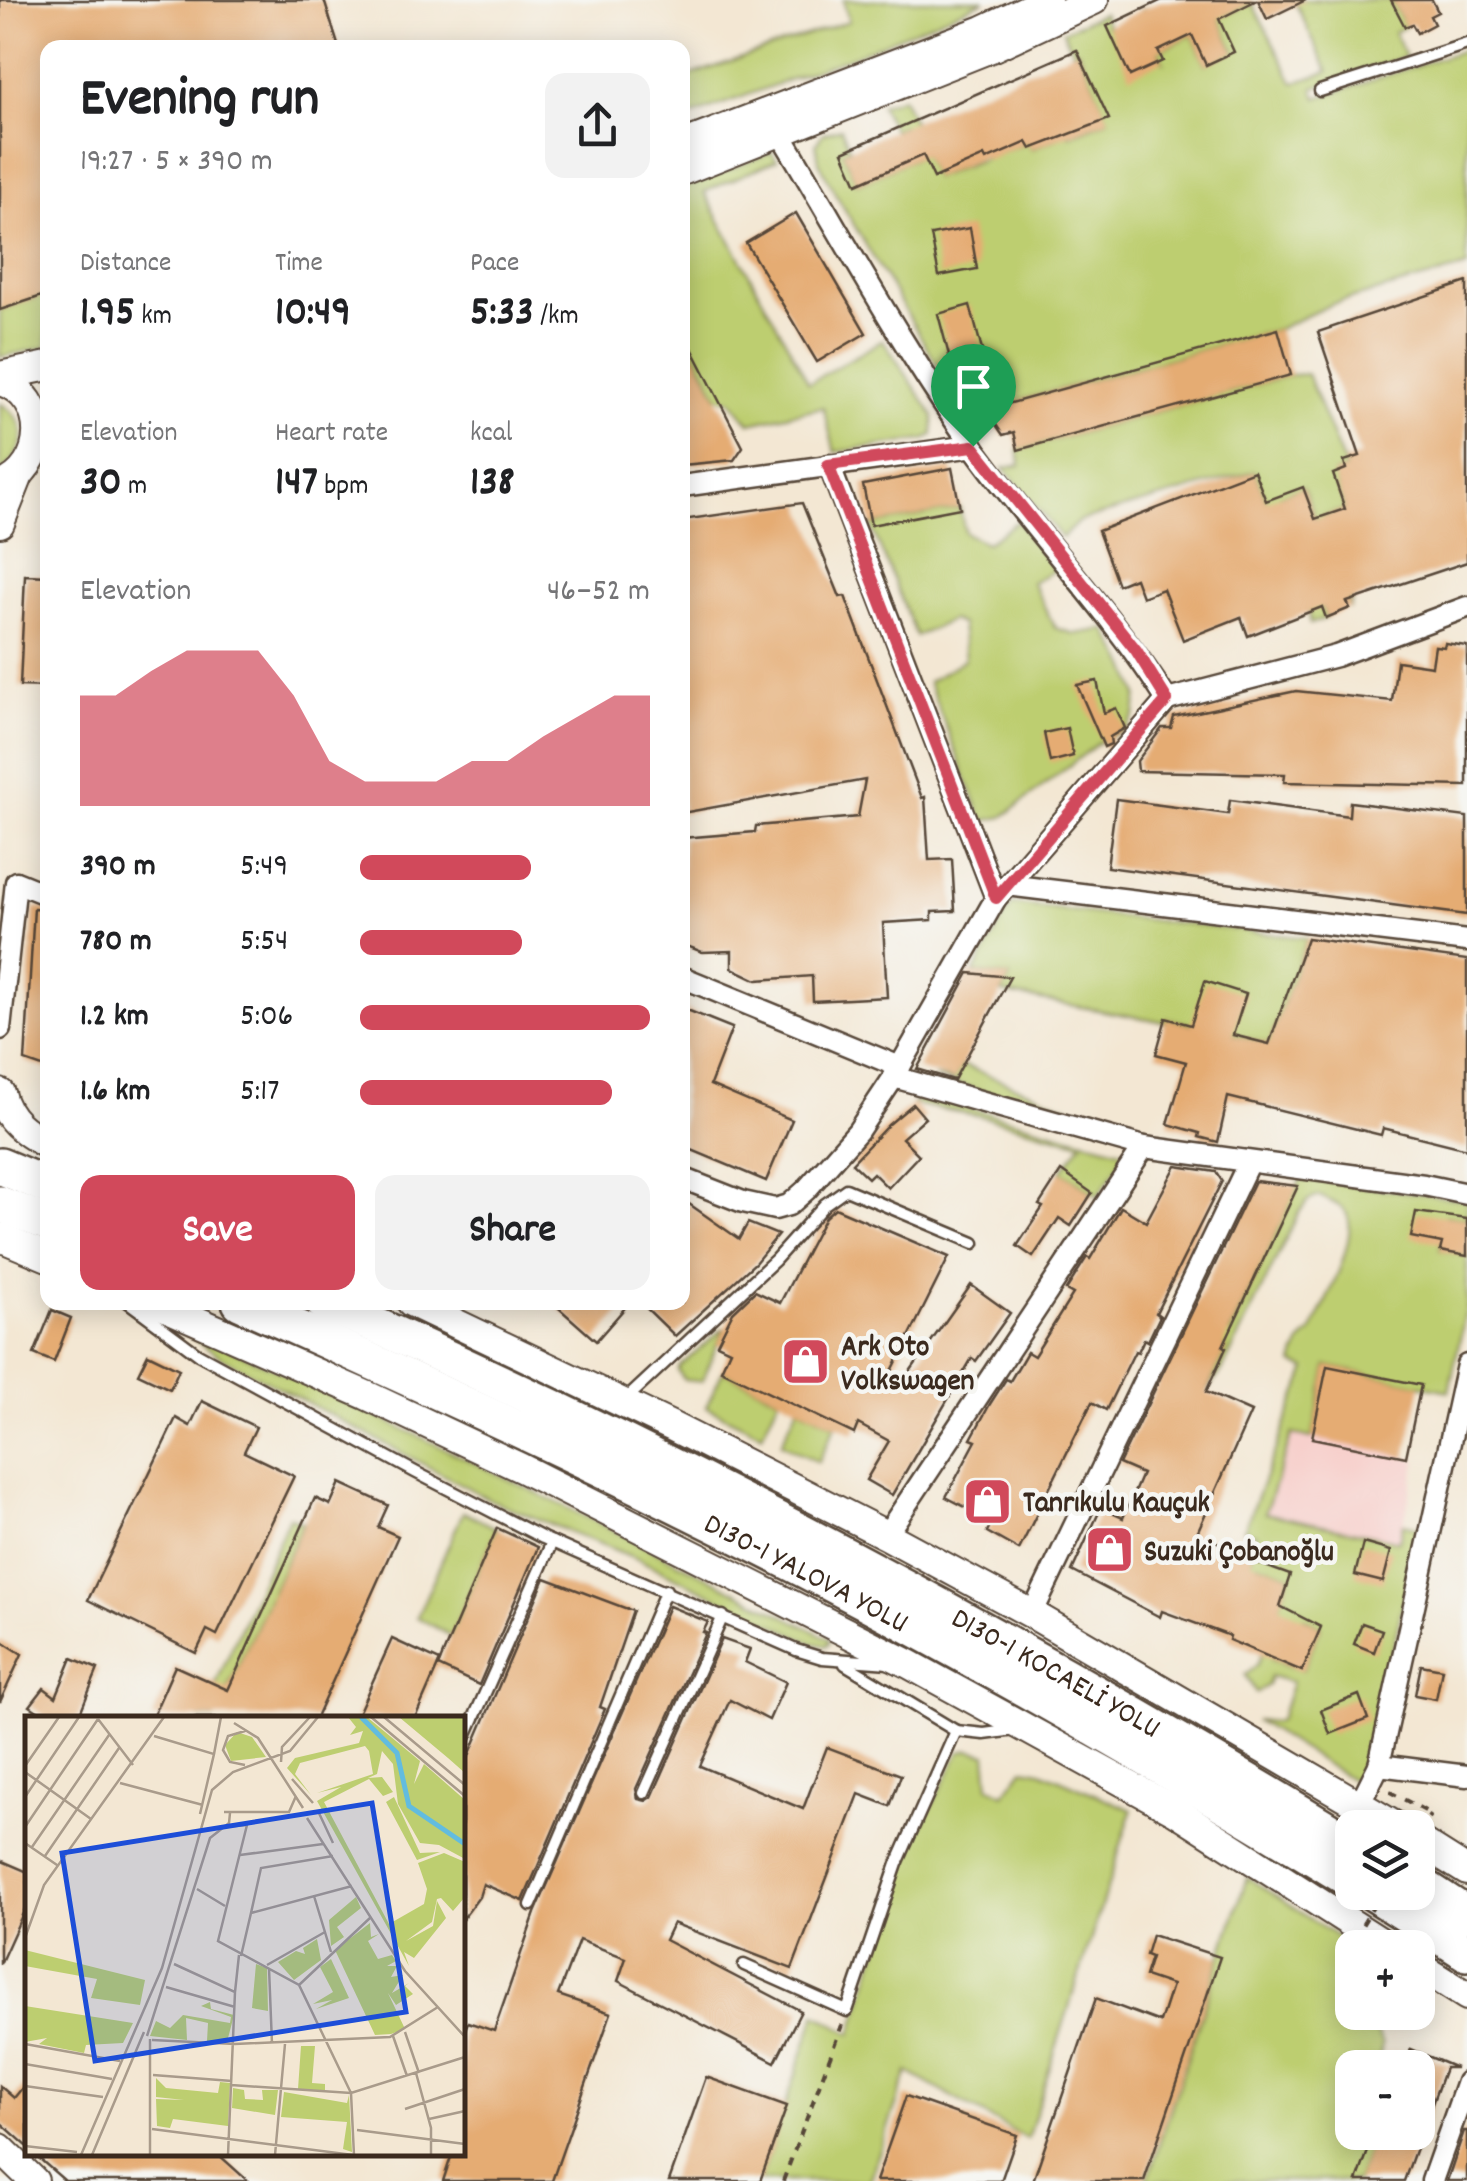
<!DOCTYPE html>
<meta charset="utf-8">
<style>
:root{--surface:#fff;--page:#f2f2f2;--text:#202124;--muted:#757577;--accent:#d1495b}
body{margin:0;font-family:Dekko,sans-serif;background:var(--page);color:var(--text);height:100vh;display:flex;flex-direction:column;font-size:38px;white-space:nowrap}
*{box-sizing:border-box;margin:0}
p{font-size:32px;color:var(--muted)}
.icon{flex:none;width:55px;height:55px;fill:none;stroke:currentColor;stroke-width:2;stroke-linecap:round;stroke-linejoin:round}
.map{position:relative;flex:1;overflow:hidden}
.sheet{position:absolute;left:40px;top:40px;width:650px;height:1270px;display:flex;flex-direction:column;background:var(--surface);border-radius:20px;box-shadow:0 5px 25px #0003}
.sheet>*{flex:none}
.fabs{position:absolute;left:1335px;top:1810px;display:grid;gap:20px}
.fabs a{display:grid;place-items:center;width:100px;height:100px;border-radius:20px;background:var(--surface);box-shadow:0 5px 25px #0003;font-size:50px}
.pin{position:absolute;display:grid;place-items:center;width:85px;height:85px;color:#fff;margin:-102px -42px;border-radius:50% 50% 50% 0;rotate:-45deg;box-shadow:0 0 10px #0007}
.pin .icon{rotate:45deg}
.round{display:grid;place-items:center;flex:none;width:105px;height:105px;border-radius:20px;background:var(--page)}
.headline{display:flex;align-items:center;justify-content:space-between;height:170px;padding:0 40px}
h1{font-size:55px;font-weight:700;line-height:75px}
.figures{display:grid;grid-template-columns:repeat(3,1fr);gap:15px;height:170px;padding:10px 40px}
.figures div{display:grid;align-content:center}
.figures b{font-size:42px;font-weight:700}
.figures small{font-size:28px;font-weight:400}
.figures p{font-size:28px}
.chart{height:280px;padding:20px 40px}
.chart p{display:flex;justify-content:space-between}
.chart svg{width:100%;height:180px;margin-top:10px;fill:var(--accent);opacity:.7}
.button{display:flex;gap:20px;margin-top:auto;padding:20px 40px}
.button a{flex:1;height:115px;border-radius:20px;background:var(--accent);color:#fff;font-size:40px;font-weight:700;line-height:115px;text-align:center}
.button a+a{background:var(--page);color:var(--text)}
ul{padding:0 40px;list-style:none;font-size:32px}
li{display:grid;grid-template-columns:160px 120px 1fr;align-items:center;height:75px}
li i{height:25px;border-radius:12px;background:var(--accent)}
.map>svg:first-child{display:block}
</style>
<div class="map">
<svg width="1467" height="2181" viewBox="0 0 1467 2181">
<rect width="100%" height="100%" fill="#f6f6f2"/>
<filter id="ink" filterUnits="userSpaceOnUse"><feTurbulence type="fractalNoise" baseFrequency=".01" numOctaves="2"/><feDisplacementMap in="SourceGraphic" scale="20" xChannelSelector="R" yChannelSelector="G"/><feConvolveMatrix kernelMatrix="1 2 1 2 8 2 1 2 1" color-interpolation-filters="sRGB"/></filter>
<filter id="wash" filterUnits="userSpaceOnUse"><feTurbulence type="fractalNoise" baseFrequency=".0048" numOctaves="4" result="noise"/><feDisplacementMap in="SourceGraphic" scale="40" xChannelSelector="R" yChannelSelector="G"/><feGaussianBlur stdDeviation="2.25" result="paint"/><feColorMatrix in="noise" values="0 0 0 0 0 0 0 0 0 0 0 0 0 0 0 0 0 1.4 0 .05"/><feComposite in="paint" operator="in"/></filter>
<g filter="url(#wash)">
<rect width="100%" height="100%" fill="#f3e7d3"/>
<path fill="#f7d0cc" d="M1292,1433L1417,1459L1400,1542L1264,1514Z"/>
<g fill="#bdce70" stroke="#7c7c47" stroke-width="2.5">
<path d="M843,0H985L858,54L683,119V78L849,21Z"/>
<path d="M1210,0L1226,15L1252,3L1294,83L1328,72L1294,0H1391L1405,27L1394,32L1405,57L1313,88L1317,98L1467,49V267L1332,304L1278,329L967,415L835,193L819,162L816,144L823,133L841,128L850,149L843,152L857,184L915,158L902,126L893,130L880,105L902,97L914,123L910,126L934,178L1027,142L1032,149L1068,133L1070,136L1108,119L1078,50L1073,52L1063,31L1103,13L1107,26L1163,61L1140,11L1144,8L1163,49L1192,35L1206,64L1234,51Z"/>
<path d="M772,152L777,160L704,192L809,383L883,340L934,416L933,435L924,440L835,452L823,407L750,423L731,400L718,397L683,329V188Z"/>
<path d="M47,294V347L0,357V310Z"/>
<path d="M1307,374L1346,469L1334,474L1345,509L1324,516L1352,601L1350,608L1303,487L1280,496L1326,618L1310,624L1309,612L1254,471L1079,521L1062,538L1004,468L1021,465L1018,450L1291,375Z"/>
<path d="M0,403C34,425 25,450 0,473Z"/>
<path d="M960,508L965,533L986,543L1018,521L1055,570L1032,582L1055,628L1075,634L1106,629L1127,666L1138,695L1135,715L1126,730L1101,741L1003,817L983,821L928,682L965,659L961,624L951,620L916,636L871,525Z"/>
<path d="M1012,904L1307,938L1271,1039L1273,1045L1167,1018L1165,1022L1002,993L1010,977L974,973Z"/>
<path d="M962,1065L1100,1119L1137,1127V1133L1061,1115L934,1077L954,1080Z"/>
<path d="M923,1095L1124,1151L1123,1158L1098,1196L1061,1171L1082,1143L980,1116L913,1104Z"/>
<path d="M1301,1178L1467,1200V1219L1446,1216L1440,1250L1467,1256V1305L1449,1391L1327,1366L1312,1438L1292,1434L1265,1513L1399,1541L1403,1524L1420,1528L1367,1763L1359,1779H1350L1255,1720L1275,1722L1280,1719L1292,1682L1270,1676L1267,1685L1256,1693L1245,1675L1257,1665L1265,1647L1275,1650L1272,1659L1302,1671L1321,1627L1304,1618L1297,1634L1274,1621L1290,1575L1257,1563L1255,1566L1250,1565L1257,1535L1244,1530L1307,1369L1293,1364C1296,1350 1301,1340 1312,1331C1323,1307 1359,1239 1347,1215C1343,1205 1329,1201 1320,1196L1308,1200L1298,1214L1222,1371L1206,1392L1226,1348L1182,1326L1190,1315L1230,1333Z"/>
<path d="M162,1318C387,1418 608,1526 828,1638L829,1643L826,1646L812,1643L640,1560L493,1501L219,1356Z"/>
<path d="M724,1328L702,1381L684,1380L678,1370L681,1365Z"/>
<path d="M723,1371L779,1398L762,1434L706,1407Z"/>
<path d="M798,1407L836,1425L818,1462L781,1443Z"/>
<path d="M463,1512L497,1528L451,1636L417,1617Z"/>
<path d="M289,1517L303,1523L215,1718H201Z"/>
<path d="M970,1750L986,1754L989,1786L1004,1794L1023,1768L1041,1771L1132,1810L1027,2139L908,2072L869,2181H760L816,2014L852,2034L908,1851L960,1752Z"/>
<path d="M1247,1877L1349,1945L1346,1952L1352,1957L1350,2005L1360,2022L1376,2033L1382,2044L1378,2067L1352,2068V2132L1375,2133L1357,2181H1147Z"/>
</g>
<g id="blocks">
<g fill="#e5ac73">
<path d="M0,0H324L339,48H48V294L0,310Z"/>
<path d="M1162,0H1257L1219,19L1234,52L1206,65L1192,35L1158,51L1163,61L1130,76L1107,26Z"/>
<path d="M1258,0H1306L1267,19Z"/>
<path d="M1391,0H1432L1438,12L1430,16L1434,24L1417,33L1412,24L1405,27Z"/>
<path d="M1077,50L1109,119L1031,149L1027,142L986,160L984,156L934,178L923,155L857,184L843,152Z"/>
<path d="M796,213L866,333L817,362L746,243Z"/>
<path d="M970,228L977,269L939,276L931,235Z"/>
<path d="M1467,282V562L1347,602L1350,608L1326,618L1322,607L1248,636L1241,617L1183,640L1163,589L1142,597L1135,578L1118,585L1098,531L1254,471L1266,501L1303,487L1315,519L1345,509L1333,474L1346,469L1344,461L1360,456L1318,332Z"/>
<path d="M970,305L983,354L951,363L938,314Z"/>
<path d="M682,329L743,447L734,460L682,465Z"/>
<path d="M1278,329L1291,375L1018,450L1014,432L1003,435L986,410Z"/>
<path d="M952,468L960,508L871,525L863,485Z"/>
<path d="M802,503L840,597L845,596L922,798L925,797L929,860L952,859L955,911L932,912V920L883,923L887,997L813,1001L812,976L757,980L732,968V951L702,952L682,944V838L755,832L756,826L858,817L865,780L682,813V520Z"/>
<path d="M25,575L48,576V687L20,686Z"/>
<path d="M1445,643L1467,646V786L1284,782L1285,774L1138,771L1137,761L1162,728H1171L1174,717L1296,691L1392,701L1397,661L1432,666L1435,646L1444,647Z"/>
<path d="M1097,681L1104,713L1116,708L1125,728L1110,737L1111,744L1104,747L1077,685Z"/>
<path d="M1067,728L1073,756L1050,762L1044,733Z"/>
<path d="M1116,799L1228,814L1230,800L1349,816L1350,802L1467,817V915L1107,867Z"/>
<path d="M34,908L48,909V1069L25,1061Z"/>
<path d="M1307,938L1467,960V1149L1383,1128L1381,1135L1228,1097L1218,1142L1199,1137L1200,1133L1168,1124L1186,1062L1156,1054L1166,1018L1191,1025L1205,981L1246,994L1233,1035L1269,1044Z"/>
<path d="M969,973L1010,977L954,1080L917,1069Z"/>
<path d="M682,1008L732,1028L710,1085L792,1120L766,1181L682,1146Z"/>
<path d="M913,1104L925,1118L902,1138L919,1155L888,1188L873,1173L868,1178L852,1163L888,1125Z"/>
<path d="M1176,1166L1216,1172L1222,1181L1156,1313L1160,1316L1148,1341L1144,1339L1138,1352L1135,1351L1106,1410L1092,1402L1019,1550L987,1532L992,1521L946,1497L976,1441L971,1439L990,1404L1006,1379L1010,1381L1027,1352L1034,1356L1073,1294L1066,1290L1087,1257L1090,1259L1121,1207L1146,1222Z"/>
<path d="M1061,1171L1092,1193L1071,1226L1059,1218L1033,1257L1017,1246L1043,1207L1039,1205Z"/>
<path d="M1255,1181L1298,1186L1223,1346L1226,1348L1206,1392L1251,1412L1196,1535L1253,1555L1251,1561L1290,1575L1280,1606L1321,1627L1302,1671L1229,1640L1230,1636L1162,1611L1160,1617L1072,1571L1101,1508L1123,1518L1142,1474L1119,1464Z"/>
<path d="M682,1199L739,1239L748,1223L778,1235L755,1263L675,1336L640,1302H682Z"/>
<path d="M835,1208L949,1257L891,1373L904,1380L971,1285L1010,1313L976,1361L972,1358L892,1495L866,1480L889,1441L858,1424L854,1434L721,1370L730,1350L717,1344L733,1312L755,1291L780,1303L825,1217Z"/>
<path d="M1416,1212L1467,1219V1256L1440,1251L1442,1243L1411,1237Z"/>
<path d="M552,1302H630L596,1341Z"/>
<path d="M52,1310L71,1318L54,1362L34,1354Z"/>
<path d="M148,1354L179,1369L170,1389L138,1374Z"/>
<path d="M1327,1366L1421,1385L1406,1457L1312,1438Z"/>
<path d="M202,1401L256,1427L244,1452L294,1476L217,1635L207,1630L196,1653L88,1600L176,1418L190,1426Z"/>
<path d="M340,1483L388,1505L378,1527L398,1536L316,1718H152L175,1666L228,1690L315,1498L330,1505Z"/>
<path d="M497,1528L538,1547L479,1685L438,1666Z"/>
<path d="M1363,1543L1391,1551L1383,1582L1355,1575Z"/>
<path d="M545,1578L633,1611L600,1707L605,1709L523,1901L483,1884L479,1897L462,1920V1772Z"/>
<path d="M669,1606L708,1622L703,1632L706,1633L636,1789L638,1799L646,1801L652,1797L722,1639L750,1649L745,1662L786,1682L769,1720L730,1700L700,1766L803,1809L827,1747L901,1775L890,1806L859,1794L792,1969L673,1923L665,1940L801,2011L775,2062L618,1981L626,1958L579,1940L558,1995L611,2013L552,2181H443L452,2154H462V2037L468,2022L494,2031L535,1913Z"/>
<path d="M1362,1623L1382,1630L1374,1652L1354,1644Z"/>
<path d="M392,1639L440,1661L415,1718H356Z"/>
<path d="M0,1640L22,1654L0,1702Z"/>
<path d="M72,1658L98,1669L78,1718H48L30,1706L44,1688L56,1697Z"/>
<path d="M1421,1665L1442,1669L1436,1699L1415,1695Z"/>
<path d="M1359,1695L1368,1719L1330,1734L1321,1710Z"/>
<path d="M0,1860L28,1872V1902L0,1964Z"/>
<path d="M1152,1935L1220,1957L1144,2181H1033L1096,1998L1160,2022L1172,1985L1145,1976L1151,1957L1146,1955Z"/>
<path d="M1411,2049L1456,2068H1445L1404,2181H1357L1375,2132H1418V2068H1404Z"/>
<path d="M706,2077L787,2106L760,2181H669Z"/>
<path d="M28,2081V2147L0,2122V2086L14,2098Z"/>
<path d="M906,2096L1017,2135L1001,2181H876Z"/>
<path d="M1464,2131H1467V2181H1447Z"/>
<path d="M34,2154H218L248,2181H65Z"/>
</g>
</g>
</g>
<g filter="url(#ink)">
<use href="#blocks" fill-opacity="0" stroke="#574639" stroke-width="2.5"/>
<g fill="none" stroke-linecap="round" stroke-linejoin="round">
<defs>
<g id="lane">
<path d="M1320,91L1467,44"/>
<path d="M128,1302L198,1354L415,1472L543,1538L796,1650L822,1658L889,1663"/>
<path d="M623,1402L775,1260L825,1204L846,1189L974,1243"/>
<path d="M956,1731L984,1734L1015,1730"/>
<path d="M462,1745L552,1542"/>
<path d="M644,1793L723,1616"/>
<path d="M531,1905L666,1590"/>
<path d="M744,1965L847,2011L897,1864L956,1731L845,1664"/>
</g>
<g id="street">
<path d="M780,133C843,237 901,346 972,445C1034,532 1109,609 1167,700"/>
<path d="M829,465L996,898"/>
<path d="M682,486L973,446"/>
<path d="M1007,885L1467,941"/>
<path d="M682,977L900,1067"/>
<path d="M0,1029L16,882L48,895"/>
<path d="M894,1077L1144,1147"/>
<path d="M682,1178L743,1202L775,1209L789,1205L806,1190L858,1131L894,1077L996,898L1167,700L1336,656L1467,607"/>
<path d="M886,1535L1144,1147L1424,1185L1467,1194"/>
<path d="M1032,1614L1249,1162"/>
<path d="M1379,1765L1467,1365"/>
<path d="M1360,1803L1379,1765L1467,1776"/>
<path d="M1432,2181L1467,2082"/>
</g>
<g id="secondary">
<path d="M682,145L983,30L1047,0"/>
<path d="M682,171L991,48L1094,0"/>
<path d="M0,376L48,366"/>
<path d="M0,381C51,397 48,468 0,486"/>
<path d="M0,523L19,475"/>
<path d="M0,1093C6,1120 25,1132 48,1145"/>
<path d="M0,1237L48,1257"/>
<path d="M154,1302L366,1395L521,1468L909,1664L1176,1811L1390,1948"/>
<path d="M411,1302L671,1426L886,1535L1032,1614L1399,1828"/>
<path d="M1418,1840L1467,1871"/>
<path d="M1418,1965L1467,1996"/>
<path d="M0,2148L34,2181"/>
</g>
<g id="highway">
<path d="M0,1166L48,1186"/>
<path d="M0,1204L48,1223"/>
<path id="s1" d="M240,1302C463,1402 685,1504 900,1620C1054,1703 1204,1791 1352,1881"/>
<path id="s2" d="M323,1302C679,1458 1021,1643 1352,1844"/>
<path d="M1418,1883L1467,1915"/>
<path d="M1372,1892L1467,1953"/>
</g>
</defs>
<use href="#lane" stroke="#574639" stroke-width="15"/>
<use href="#street" stroke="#574639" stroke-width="25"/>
<use href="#secondary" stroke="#574639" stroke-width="32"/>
<use href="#highway" stroke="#574639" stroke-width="40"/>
<g stroke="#574639" stroke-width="4" stroke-dasharray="8 8" stroke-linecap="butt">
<path d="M1390,1792L1431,1814L1428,1818"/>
<path d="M1346,1952L1352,1957"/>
<path d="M783,2181L842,2025"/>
</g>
<use href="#lane" stroke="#fff" stroke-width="10"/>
<use href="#street" stroke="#fff" stroke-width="20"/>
<use href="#secondary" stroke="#fff" stroke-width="28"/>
<use href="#highway" stroke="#fff" stroke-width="35"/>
<path stroke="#574639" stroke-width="4" stroke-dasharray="8 8" stroke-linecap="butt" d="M1346,1952L1382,1892"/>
</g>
</g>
<g fill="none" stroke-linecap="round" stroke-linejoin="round" filter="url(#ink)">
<defs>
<path id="route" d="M973,446L1136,650L1167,700L996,898L828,465Z"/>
</defs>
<use href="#route" stroke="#fff" stroke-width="20"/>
<use href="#route" stroke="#d1495b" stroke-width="12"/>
</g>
<defs>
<symbol id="shop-square" viewBox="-11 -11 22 22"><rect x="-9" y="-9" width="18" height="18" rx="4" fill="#d1495b" stroke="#f6f6f2"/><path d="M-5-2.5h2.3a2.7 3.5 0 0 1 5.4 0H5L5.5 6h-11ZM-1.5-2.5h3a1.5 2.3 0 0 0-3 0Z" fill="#fff"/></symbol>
</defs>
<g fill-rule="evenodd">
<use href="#shop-square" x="778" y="1334" width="55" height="55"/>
<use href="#shop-square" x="960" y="1474" width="55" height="55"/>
<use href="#shop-square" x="1082" y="1522" width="55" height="55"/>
</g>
<g text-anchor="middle" stroke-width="9" stroke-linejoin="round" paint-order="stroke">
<g font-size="30" font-weight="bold" fill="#3b2a1e" stroke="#f6f6f2" text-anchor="start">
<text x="841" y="1355">Ark Oto<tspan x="841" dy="34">Volkswagen</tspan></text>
<text x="1023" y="1511">Tanrıkulu Kauçuk</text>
<text x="1144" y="1560">Suzuki Çobanoğlu</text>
</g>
<g font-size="30" fill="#3b2a1e" stroke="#f6f6f2">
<text dy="10" stroke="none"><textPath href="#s1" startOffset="628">D130-1 YALOVA YOLU</textPath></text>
<text dy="10" stroke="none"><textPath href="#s2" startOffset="822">D130-1 KOCAELİ YOLU</textPath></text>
</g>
</g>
<g transform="translate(25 1716)">
<rect width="440" height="440" fill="#f3e7d3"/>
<path d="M323,1H342L395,45L389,68L399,48L440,84V143L414,129L395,127L373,88L368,48L357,35L352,58L343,62L357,61L368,76L358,80L344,63L299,86L364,208L399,188L402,173L393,147L419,137L440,146V181L428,195L416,182L412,183L407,206L381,225L408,210L412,185L421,202L389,242L379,236L384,250L292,85L316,71L292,77L348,58L344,35L340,30L275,47L270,58L286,79L262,52L270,42L334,27L338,15L325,19L331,11ZM374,1H440V57L423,42ZM212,16L227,21L241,41L206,45L200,29ZM369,81L395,137L415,136L392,144L361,86ZM331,181L336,192L312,211L319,221L306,230L304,204ZM345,207L346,221L354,218L343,225L353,243L367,239L371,245L362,250H372L366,261L378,259L367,277L384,267L380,270L388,278L371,289L363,277L380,313L366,318L350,319L310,234ZM292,223L296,244L269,264L253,246L271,235L280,238L278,232ZM0,234L120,264L115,289L66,282L72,263L0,250ZM306,243L324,282L291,293L307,284L288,288L308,276L295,251ZM231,248L242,252L243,295L227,292ZM185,286L186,293L209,299L202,326L182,325L183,307L161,302L162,324L125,320L131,305L145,312L158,299L205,307L206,301L176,290ZM0,290L108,307L98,327L61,329L59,337L14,328L22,322L0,326ZM276,330H290L287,367L300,368V375L273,373ZM131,362L141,372L193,377L195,366L205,367L203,410L148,403L145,412L132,410L131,383L159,384L131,381ZM208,372L219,374L220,383L238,384L237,374H253L250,399L207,392ZM259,376L322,387L324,379L327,436L318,433L322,406L256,401Z" fill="#bdce70"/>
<path fill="none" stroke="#62bcdf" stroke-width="5" d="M336,1L372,37L384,90L440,128"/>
<path fill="none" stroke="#a99b8b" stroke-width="2.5" d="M346,1L440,80M359,1L440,69M73,3L108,49M209,7L233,22L278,92M220,15L203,20L198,34L205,46L220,49M129,20L189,38L175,98M189,38L196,1M256,46L257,31L285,1M0,50L34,1M0,56L66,103M267,63L288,87M95,67L178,89M0,81L54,1M293,95L308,127M199,96H264L271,80M282,102L380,255L440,321M0,111L73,3M198,111L222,109L193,225L274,269L326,377L329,439M0,127L32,149M7,131L84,19M215,139L298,128M20,140L94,32M172,173L200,190M289,180L306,236M226,197L236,152L308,140M0,222L19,169L139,1M216,240L226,197L327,170M149,248L210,276L203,439M242,249L300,216M244,252L247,328M274,269L346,201M141,271L210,291M210,276L214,239M380,316L394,357M122,320L185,122L204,107L205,97M368,320L382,360M125,323V439M127,324L210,328L365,321L413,291M0,328L95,345M0,348L87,363M391,357L406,412V439M128,359L207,365M206,369L326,377L440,341M0,370L78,381M380,393L440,373M404,403L440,395M127,413L328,439M332,414L440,428M0,430L52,436M56,439L137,252L187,74L208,56L265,35L293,1M67,439L119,316M250,439L260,328"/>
<path fill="#1d4ed8" fill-opacity="0.15" stroke="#1d4ed8" stroke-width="5" d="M347,87L381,296L70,345L37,137Z"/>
<rect width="440" height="440" fill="none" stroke="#3b2a1e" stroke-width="5"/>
</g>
</svg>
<div class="fabs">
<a><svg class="icon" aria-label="layers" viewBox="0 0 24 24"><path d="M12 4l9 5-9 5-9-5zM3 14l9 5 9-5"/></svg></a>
<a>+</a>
<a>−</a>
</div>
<div class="pin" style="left:973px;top:446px;background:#1e9e55"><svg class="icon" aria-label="arrive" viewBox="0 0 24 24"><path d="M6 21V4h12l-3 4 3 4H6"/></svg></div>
<section class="sheet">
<div class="headline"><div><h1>Evening run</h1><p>19:27 · 5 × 390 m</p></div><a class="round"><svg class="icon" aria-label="share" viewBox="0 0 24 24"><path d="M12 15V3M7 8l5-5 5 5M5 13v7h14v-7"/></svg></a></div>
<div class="figures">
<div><p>Distance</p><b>1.95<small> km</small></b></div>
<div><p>Time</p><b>10:49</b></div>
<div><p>Pace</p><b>5:33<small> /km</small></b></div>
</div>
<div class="figures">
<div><p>Elevation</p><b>30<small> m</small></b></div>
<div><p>Heart rate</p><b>147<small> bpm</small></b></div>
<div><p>kcal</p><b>138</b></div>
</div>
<div class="chart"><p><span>Elevation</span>46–52 m</p>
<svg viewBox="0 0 160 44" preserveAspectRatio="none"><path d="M0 44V17L10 17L20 11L30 6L40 6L50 6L60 17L70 33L80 38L90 38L100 38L110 33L120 33L130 27L140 22L150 17L160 17V44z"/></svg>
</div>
<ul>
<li><b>390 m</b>5:49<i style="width:59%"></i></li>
<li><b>780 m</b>5:54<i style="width:56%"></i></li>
<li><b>1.2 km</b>5:06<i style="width:100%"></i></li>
<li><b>1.6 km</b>5:17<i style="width:87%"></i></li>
</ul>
<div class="button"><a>Save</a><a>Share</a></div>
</section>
</div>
